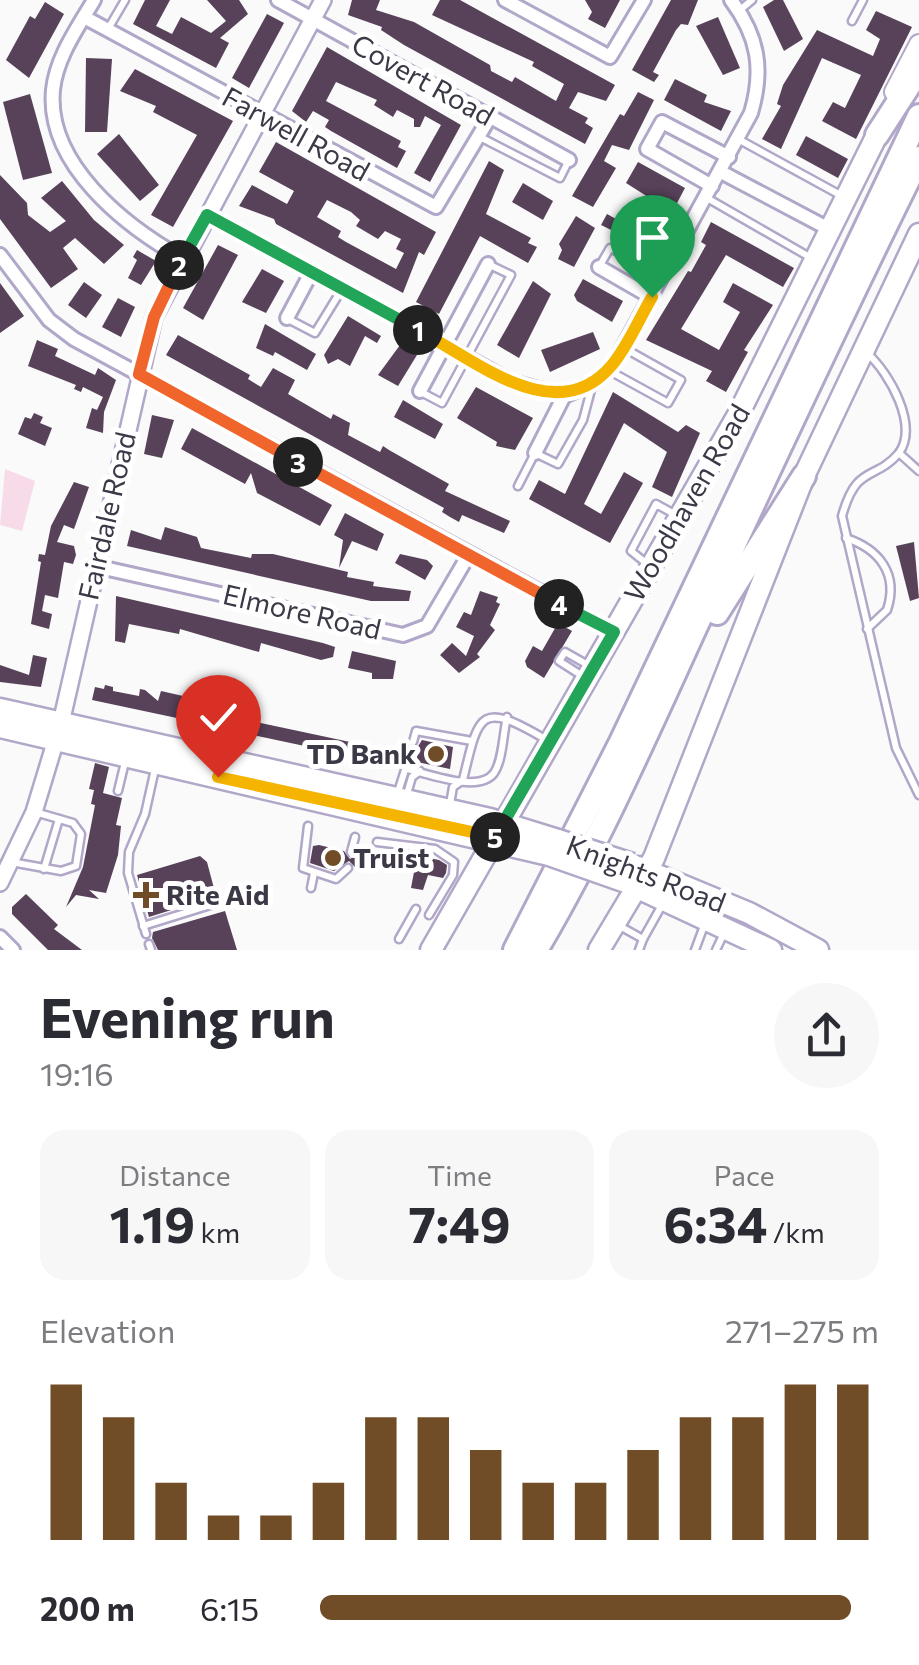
<!DOCTYPE html>
<meta charset="utf-8">
<style>
:root{--surface:#fff;--page:#f7f7f7;--text:#2b2b33;--muted:#7c7c81;--accent:#714d27}
body{margin:0;font-family:Commissioner,sans-serif;background:var(--page);color:var(--text);height:100vh;display:flex;flex-direction:column;font-size:38px;white-space:nowrap}
*{box-sizing:border-box;margin:0}
p{font-size:32px;color:var(--muted)}
.icon{flex:none;width:55px;height:55px;fill:none;stroke:currentColor;stroke-width:2;stroke-linecap:round;stroke-linejoin:round}
.map{position:relative;height:950px;overflow:hidden}
.sheet{display:flex;flex-direction:column;background:var(--surface);flex:1}
.sheet>*{flex:none}
.pin{position:absolute;display:grid;place-items:center;width:85px;height:85px;color:#fff;margin:-102px -42px;border-radius:50% 50% 50% 0;rotate:-45deg;box-shadow:0 0 10px #0007}
.pin .icon{rotate:45deg}
.km{position:absolute;width:50px;height:50px;margin:-25px;border-radius:50%;background:#222;color:#fff;font-size:28px;line-height:50px;text-align:center}
.round{display:grid;place-items:center;flex:none;width:105px;height:105px;border-radius:52px;background:var(--page)}
.head{display:flex;align-items:center;justify-content:space-between;height:170px;padding:0 40px}
h1{font-size:55px;font-weight:700;line-height:75px}
.stats{display:grid;grid-template-columns:repeat(3,1fr);gap:15px;height:170px;padding:10px 40px}
.stats div{display:grid;align-content:center;border-radius:25px;background:var(--page);text-align:center}
.stats b{font-size:50px;font-weight:700}
.stats small{font-size:28px;font-weight:400}
.stats p{font-size:28px}
.chart{height:280px;padding:20px 40px}
.chart p{display:flex;justify-content:space-between}
.chart svg{width:100%;height:180px;margin-top:10px;stroke:var(--accent);stroke-width:6}
ul{padding:0 40px;list-style:none;font-size:32px}
li{display:grid;grid-template-columns:160px 120px 1fr;align-items:center;height:75px}
li i{height:25px;border-radius:12px;background:var(--accent)}
.map>svg:first-child{display:block}
</style>
<div class="map">
<svg width="919" height="950" viewBox="0 0 919 950">
<rect width="100%" height="100%" fill="#fafafa"/>
<path fill="#f8dbe8" d="M5,469L35,481L22,531L0,525Z"/>
<g fill="#574259" fill-rule="evenodd">
<path d="M145,0H170L156,26L172,34L181,17L211,33L226,21L207,0H239L248,14L220,38L229,43L216,68L133,24Z"/>
<path d="M352,0H380L376,10L414,22L490,65L491,71L512,82L515,77L556,101L564,84L532,66L534,62L432,15L440,0H460L615,85L606,101L578,92L569,108L588,118L585,123L593,128L585,144L404,45L381,30L382,27L348,15Z"/>
<path d="M585,0H620L605,28L588,19L592,12Z"/>
<path d="M671,0H698L688,25L681,24L676,30L653,72L659,75L654,82L632,70Z"/>
<path d="M774,0H783L803,39L784,51L763,7Z"/>
<path d="M45,2L64,14L29,78L6,60L30,16L35,19Z"/>
<path d="M876,11L912,27L856,139L822,121L833,102L845,108L861,75L822,58L781,149L762,139L781,106L777,104L783,85L817,30L873,56L880,39L866,30Z"/>
<path d="M267,14L284,23L249,88L232,78Z"/>
<path d="M718,17L740,68L723,75L696,26Z"/>
<path d="M327,47L461,125L430,182L414,173L441,125L425,116L420,127H414V119L397,110L393,117L374,105L377,100L336,82L326,101L401,141L398,147L406,151L397,168L331,131L325,127L329,120L313,111L306,122L292,111Z"/>
<path d="M86,58L112,59L107,132H85Z"/>
<path d="M135,69L233,121L173,227L151,215L197,135L153,112L156,106L120,91Z"/>
<path d="M675,79L707,95L704,102L731,111L721,131L664,100Z"/>
<path d="M638,92L654,100L629,150L612,145L604,161L616,168L593,207L572,196L620,114L624,116Z"/>
<path d="M30,94L52,173L23,180L3,102Z"/>
<path d="M119,134L159,185L140,201L97,154Z"/>
<path d="M806,136L848,159L838,178L796,155Z"/>
<path d="M276,142L436,232L424,255L419,252L403,293L276,224L274,219L239,206L252,185L287,204L294,191L259,172ZM327,200L351,212L360,220L356,226L378,239L385,231L401,239L396,249L404,253L396,269L346,242L338,237L341,231L317,217Z"/>
<path d="M489,161L504,170L486,214L531,238L528,243L537,247L528,263L480,236L439,314L416,302Z"/>
<path d="M638,162L685,188L652,250L601,225L607,214L616,219L620,212L649,222L659,204L626,183Z"/>
<path d="M0,175L27,203L28,215L50,232L66,221L41,198L62,181L94,220L124,245L104,264L75,238L63,248L78,269L51,288L0,219Z"/>
<path d="M523,183L553,201L543,220L512,202Z"/>
<path d="M576,216L595,228L574,267L558,259L562,250L559,244Z"/>
<path d="M711,222L794,268L783,287L726,255L681,329L719,350L740,312L723,302L733,283L773,305L744,350L748,352L726,392L706,381L712,371L646,340L688,271L691,272L706,245L701,242Z"/>
<path d="M218,245L238,255L203,320L183,308Z"/>
<path d="M137,250L156,261L141,285L128,278L137,260L133,257Z"/>
<path d="M262,269L284,281L266,313L242,302Z"/>
<path d="M583,279L623,301L612,322L577,301L574,295Z"/>
<path d="M533,281L551,294L519,358L497,345Z"/>
<path d="M84,282L102,295L86,318L68,305Z"/>
<path d="M0,283L24,316L0,333Z"/>
<path d="M118,298L135,307L121,337L102,327Z"/>
<path d="M348,316L381,336L377,343L365,336L350,366L338,359L328,364L324,355Z"/>
<path d="M265,324L316,354L307,370L275,352L273,356L256,348Z"/>
<path d="M593,332L600,349L550,372L541,350Z"/>
<path d="M178,335L250,375L248,379L261,387L273,368L295,380L288,394L331,419L333,414L350,423L348,435L380,452L383,446L389,450L449,484L445,491L510,521L504,533L462,515L459,522L450,517L442,512L444,508L166,355Z"/>
<path d="M37,340L58,349L55,356L95,375L98,368L116,380L104,412L103,433L86,428L92,408L97,410L103,397L83,387L81,392L74,389L76,385L28,366Z"/>
<path d="M400,345L417,355L398,386L378,375Z"/>
<path d="M476,387L533,418L515,450L496,446L497,442L457,418Z"/>
<path d="M613,392L678,432L686,425L700,433L672,497L652,487L667,452L624,423L584,504L601,514L624,472L643,483L610,543L529,499L539,480L565,494Z"/>
<path d="M403,400L443,424L435,439L394,417Z"/>
<path d="M34,413L43,417L40,423L52,428L45,446L18,434L25,417L31,419Z"/>
<path d="M152,415L174,420L162,458L144,454Z"/>
<path d="M192,428L332,505L320,526L257,493L251,473L245,484L181,449Z"/>
<path d="M74,482L89,487L74,529L64,525L57,542L74,546L76,555L73,564L64,562L58,598L45,595L42,611L52,614L49,629L31,624L41,562L38,561L39,554L45,555L51,526Z"/>
<path d="M345,513L384,534L377,551L352,541L339,568L343,540L334,535Z"/>
<path d="M165,527L197,537L201,548L251,558L252,554H273L348,572L347,577L374,582L373,586L411,591L409,601H371L127,546L131,530L161,540Z"/>
<path d="M914,542L919,598L910,601L896,546Z"/>
<path d="M400,554L427,560L433,566L425,580L395,563Z"/>
<path d="M480,591L498,597L496,602L500,604L490,625L495,630L477,654L480,657L459,673L440,655L452,643L466,656L474,636L456,627L464,612L471,615Z"/>
<path d="M116,596L323,643L335,647L333,657L321,660L261,643L259,652L180,629L179,634L129,624L125,643L115,641Z"/>
<path d="M558,623L572,631L544,678L527,667L525,661L533,646L542,651Z"/>
<path d="M352,651L396,661L393,679H372V673L348,668Z"/>
<path d="M33,655L47,658L41,687L0,682V665L29,675Z"/>
<path d="M105,685L113,687V691L139,696L140,689L145,690L158,701L161,691L183,696L180,711L203,696L211,698L205,724L92,700L95,687L104,689Z"/>
<path d="M256,722L350,742L347,755L253,735Z"/>
<path d="M422,740L453,747L450,769L417,762V748Z"/>
<path d="M95,763L109,767L103,793L122,798L116,825L121,826L118,855L106,893L89,890L99,899L76,895L66,907L83,867L95,805L91,804L94,790L89,789Z"/>
<path d="M319,845L344,851L350,859L358,854L355,867L349,861L334,871L310,863L313,846Z"/>
<path d="M388,850L439,860L447,865L446,873L443,878L428,875L423,890L411,888L414,872L385,865Z"/>
<path d="M200,856L207,862L216,896L149,917L137,875Z"/>
<path d="M26,894L58,925L54,929L82,950H48L12,914V907Z"/>
<path d="M225,911L237,950H158L152,938L153,932Z"/>
</g>
<g fill="none" stroke-linecap="round" stroke-linejoin="round">
<defs>
<g id="service">
<path d="M740,10L752,0"/>
<path d="M852,21L863,0"/>
<path d="M108,29L125,0"/>
<path d="M480,137L560,178L569,160"/>
<path d="M738,139L842,196"/>
<path d="M707,198L813,259"/>
<path d="M599,267L610,248L663,274"/>
<path d="M288,319L315,333L342,289"/>
<path d="M868,354C889,373 919,425 899,453C874,482 857,463 842,516L896,748L919,795"/>
<path d="M608,370L668,403L681,380L624,348"/>
<path d="M421,392L442,403L511,275L490,265"/>
<path d="M899,453L919,471"/>
<path d="M518,486L535,453L558,464L583,420L592,386"/>
<path d="M846,538C879,549 899,574 887,610L867,629"/>
<path d="M646,563L631,551L656,504L678,516"/>
<path d="M584,677L559,661L565,652L588,665"/>
<path d="M413,742L416,731L472,741"/>
<path d="M407,769C427,773 479,794 494,773C503,760 503,733 507,717"/>
<path d="M118,791L125,762"/>
<path d="M398,792L411,751"/>
<path d="M407,794L412,777L420,771"/>
<path d="M450,804L453,787L463,780C479,712 480,701 545,739"/>
<path d="M308,826L303,868L336,879L348,868"/>
<path d="M377,842L435,849L454,862L453,875L429,915"/>
<path d="M351,852L355,837"/>
<path d="M11,862L61,871L76,866L81,834L73,823L35,812"/>
<path d="M44,869L59,819"/>
<path d="M311,888L314,873"/>
<path d="M616,924L643,939L639,950"/>
<path d="M143,926L236,897"/>
<path d="M146,934L128,873L129,852L145,814L155,769"/>
<path d="M399,939L416,909"/>
<path d="M643,939L662,905"/>
<path d="M149,944L151,950"/>
<path d="M695,950L705,923"/>
<path d="M716,950L724,933"/>
</g>
<g id="minor">
<path d="M94,0C78,27 56,58 53,90C46,164 125,226 182,258"/>
<path d="M278,0L569,160"/>
<path d="M505,0L610,57L644,0"/>
<path d="M84,17L436,207L490,117"/>
<path d="M721,172L829,229"/>
<path d="M712,186L647,149L662,122L729,157"/>
<path d="M207,215L512,382L564,396"/>
<path d="M0,255L49,320L74,339L614,632"/>
<path d="M599,267L651,297"/>
<path d="M287,318L311,273"/>
<path d="M420,391L488,264"/>
<path d="M564,396L592,384L615,362L751,113C764,69 758,36 731,0"/>
<path d="M535,453L564,396"/>
<path d="M95,566L403,635L427,626L468,556"/>
<path d="M0,937L13,950"/>
</g>
<path id="tertiary" d="M0,883L34,812L61,723L154,317L323,0"/>
<path id="secondary" d="M894,92L919,44"/>
<g id="primary">
<path d="M0,709L490,819L558,840"/>
<path d="M0,727L549,855"/>
<path d="M638,867L749,913L818,950"/>
<path d="M629,884L771,950"/>
<path d="M431,950L738,415L877,135"/>
<path d="M599,950L654,858L804,476L919,234"/>
</g>
<g id="motorway">
<path d="M877,135L919,70"/>
<path d="M717,613L804,476"/>
<path d="M515,950L621,742L919,116"/>
<path d="M536,950C598,845 646,735 697,624C770,468 842,312 919,158"/>
</g>
</defs>
<use href="#service" stroke="#b1a7c8" stroke-width="11"/>
<use href="#minor" stroke="#b1a7c8" stroke-width="18"/>
<use href="#tertiary" stroke="#b1a7c8" stroke-width="20"/>
<use href="#secondary" stroke="#b1a7c8" stroke-width="22"/>
<use href="#primary" stroke="#b1a7c8" stroke-width="25"/>
<use href="#motorway" stroke="#b1a7c8" stroke-width="28"/>
<use href="#service" stroke="#fff" stroke-width="6"/>
<use href="#minor" stroke="#fff" stroke-width="12"/>
<use href="#tertiary" stroke="#fff" stroke-width="15"/>
<use href="#secondary" stroke="#fff" stroke-width="18"/>
<use href="#primary" stroke="#fff" stroke-width="20"/>
<use href="#motorway" stroke="#fff" stroke-width="22"/>
<defs>
<g id="primary-bridge">
<path d="M558,840L632,864"/>
<path d="M549,855L623,881"/>
</g>
</defs>
<use href="#primary-bridge" stroke="#b1a7c8" stroke-width="25" stroke-linecap="butt"/>
<use href="#primary-bridge" stroke="#fff" stroke-width="20"/>
</g>
<g fill="none" stroke-linecap="round" stroke-linejoin="round">
<defs>
<path id="split-1" d="M418,330C475,360 557,431 612,365C628,346 639,319 652,297"/>
<path id="split-2" d="M179,265L207,215L418,330"/>
<path id="split-3" d="M179,265L154,317L139,374L298,462"/>
<path id="split-4" d="M298,462L559,604"/>
<path id="split-5" d="M495,837L614,632L559,604"/>
<path id="split-6" d="M218,777L495,837"/>
</defs>
<use href="#split-1" stroke="#fff" stroke-width="20"/>
<use href="#split-2" stroke="#fff" stroke-width="20"/>
<use href="#split-3" stroke="#fff" stroke-width="20"/>
<use href="#split-4" stroke="#fff" stroke-width="20"/>
<use href="#split-5" stroke="#fff" stroke-width="20"/>
<use href="#split-6" stroke="#fff" stroke-width="20"/>
<use href="#split-1" stroke="#f5b400" stroke-width="12"/>
<use href="#split-2" stroke="#22a559" stroke-width="12"/>
<use href="#split-3" stroke="#f0652b" stroke-width="12"/>
<use href="#split-4" stroke="#f0652b" stroke-width="12"/>
<use href="#split-5" stroke="#22a559" stroke-width="12"/>
<use href="#split-6" stroke="#f5b400" stroke-width="12"/>
</g>
<g fill="#714d27" stroke="#fff" stroke-width="4">
<circle cx="436" cy="754" r="10"/>
<circle cx="333" cy="858" r="10"/>
<path d="M141 880h10v10h10v10h-10v10h-10v-10h-10v-10h10z"/>
</g>
<g text-anchor="middle" stroke-width="10" stroke-linejoin="round" paint-order="stroke">
<g font-size="28" fill="#3c3846" stroke="#fff">
<text transform="translate(423 80) rotate(29)" y="10">Covert Road</text>
<text transform="translate(296 134) rotate(29)" y="10">Farwell Road</text>
<text transform="translate(687 503) rotate(-60)" y="10">Woodhaven Road</text>
<text transform="translate(107 516) rotate(-77)" y="10">Fairdale Road</text>
<text transform="translate(302 612) rotate(13)" y="10">Elmore Road</text>
<text transform="translate(646 874) rotate(21)" y="10">Knights Road</text>
</g>
<g font-size="28" font-weight="bold" fill="#3c3846" stroke="#fff" text-anchor="start">
<text x="416" y="764" text-anchor="end">TD Bank</text>
<text x="353" y="868">Truist</text>
<text x="166" y="905">Rite Aid</text>
</g>
</g>
</svg>
<div class="pin" style="left:652px;top:297px;background:#1e9e55"><svg class="icon" aria-label="arrive" viewBox="0 0 24 24"><path d="M6 21V4h12l-3 4 3 4H6"/></svg></div>
<div class="pin" style="left:218px;top:777px;background:#d93025"><svg class="icon" aria-label="check" viewBox="0 0 24 24"><path d="M5 12l5 5 9-10"/></svg></div>
<b class="km" style="left:418px;top:330px">1</b>
<b class="km" style="left:179px;top:265px">2</b>
<b class="km" style="left:298px;top:462px">3</b>
<b class="km" style="left:559px;top:604px">4</b>
<b class="km" style="left:495px;top:837px">5</b>
</div>
<section class="sheet">
<div class="head"><div><h1>Evening run</h1><p>19:16</p></div><a class="round"><svg class="icon" aria-label="share" viewBox="0 0 24 24"><path d="M12 15V3M7 8l5-5 5 5M5 13v7h14v-7"/></svg></a></div>
<div class="stats">
<div><p>Distance</p><b>1.19<small> km</small></b></div>
<div><p>Time</p><b>7:49</b></div>
<div><p>Pace</p><b>6:34<small> /km</small></b></div>
</div>
<div class="chart"><p><span>Elevation</span>271–275 m</p>
<svg viewBox="0 0 160 44" preserveAspectRatio="none"><path d="M5 44V6M15 44V14M25 44V30M35 44V38M45 44V38M55 44V30M65 44V14M75 44V14M85 44V22M95 44V30M105 44V30M115 44V22M125 44V14M135 44V14M145 44V6M155 44V6"/></svg>
</div>
<ul>
<li><b>200 m</b>6:15<i style="width:95%"></i></li>
</ul>
</section>
